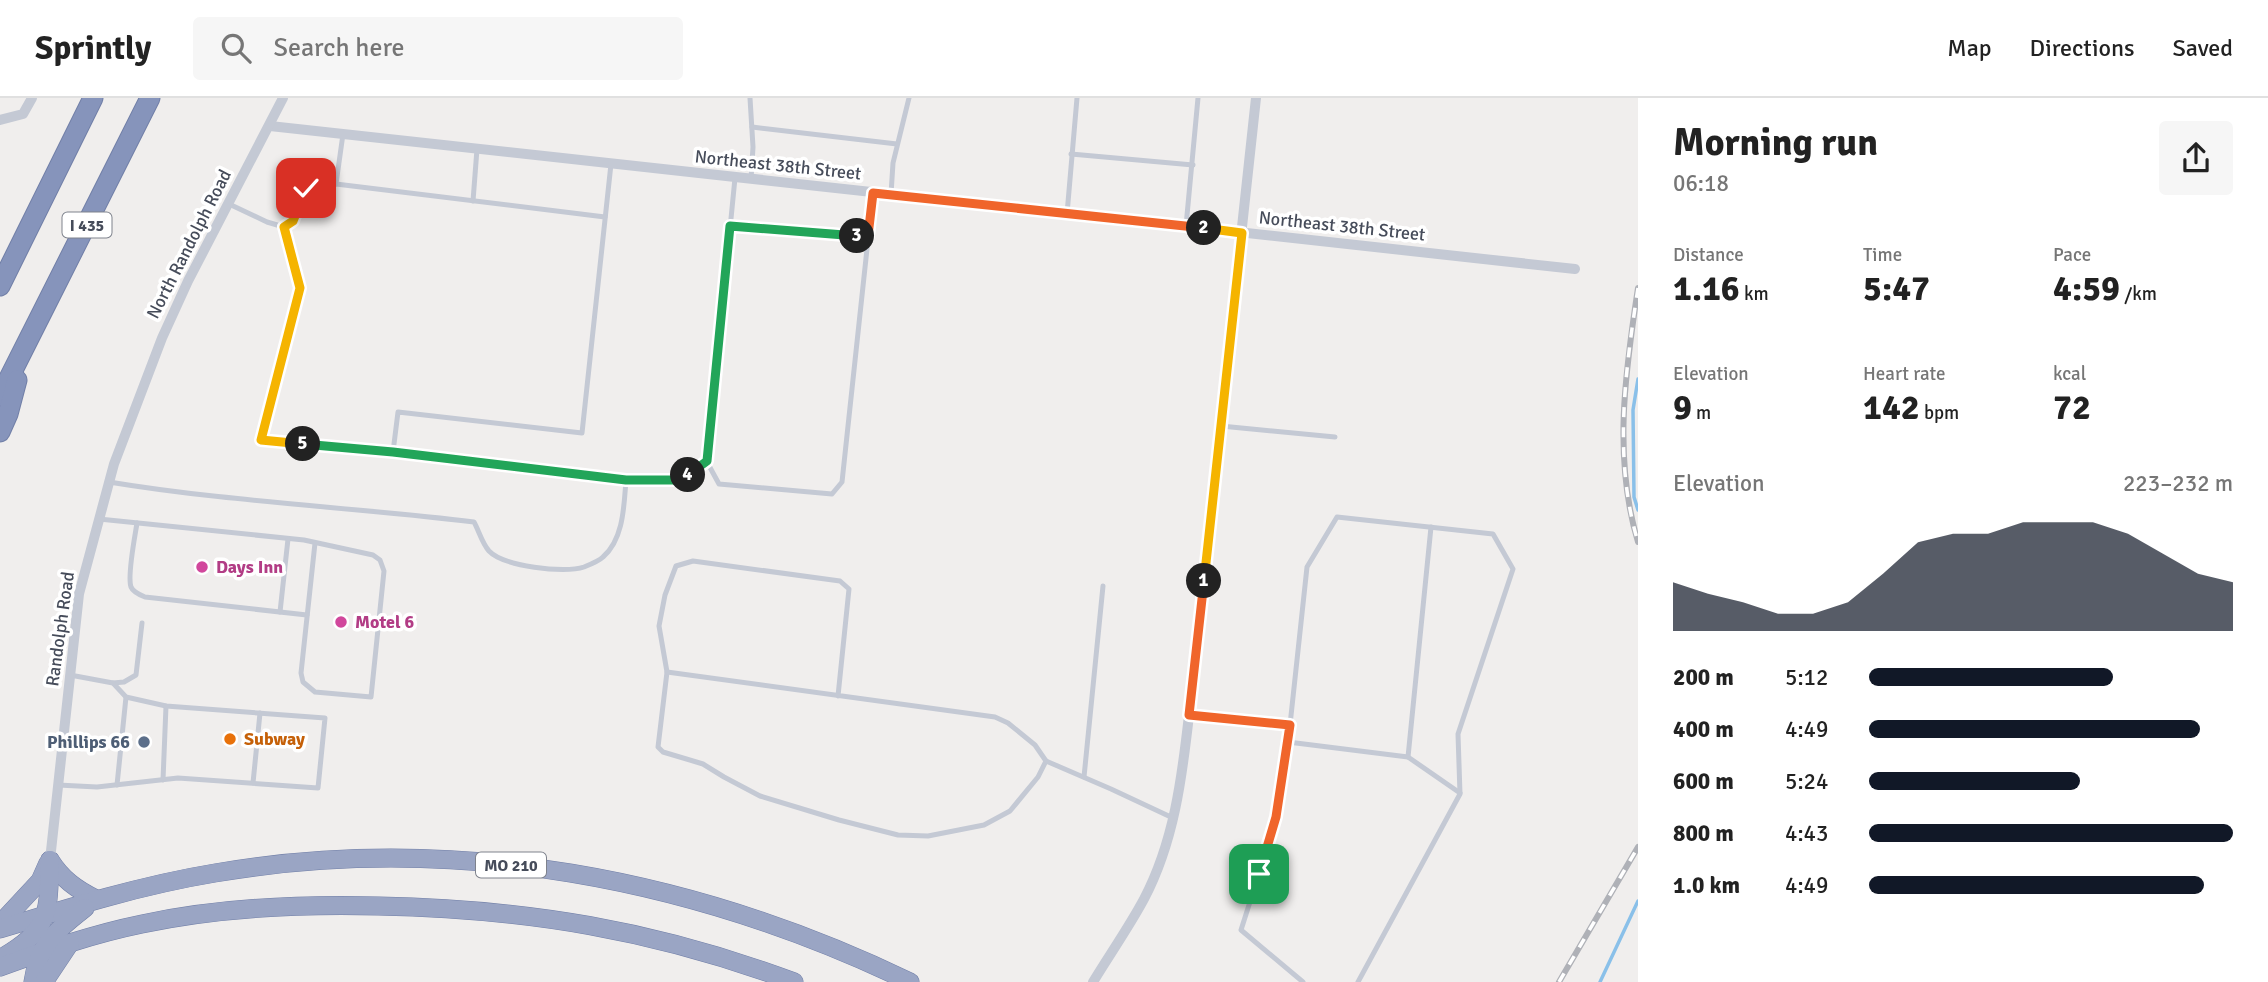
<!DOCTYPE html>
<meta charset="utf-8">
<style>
:root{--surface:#fff;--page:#f6f6f6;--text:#222;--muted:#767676;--line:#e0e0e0;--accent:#111827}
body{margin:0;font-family:Signika,sans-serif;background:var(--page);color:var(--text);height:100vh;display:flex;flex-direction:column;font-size:26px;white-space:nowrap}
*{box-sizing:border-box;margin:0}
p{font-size:23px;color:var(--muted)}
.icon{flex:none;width:38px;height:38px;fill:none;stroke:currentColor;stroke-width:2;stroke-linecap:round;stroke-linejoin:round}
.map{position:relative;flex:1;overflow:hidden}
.drawer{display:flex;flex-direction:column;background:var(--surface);width:630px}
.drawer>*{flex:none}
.pin{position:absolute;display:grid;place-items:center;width:60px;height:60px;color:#fff;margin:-30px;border-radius:14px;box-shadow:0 4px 10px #0006}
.km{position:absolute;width:35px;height:35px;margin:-18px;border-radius:50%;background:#222;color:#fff;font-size:19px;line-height:35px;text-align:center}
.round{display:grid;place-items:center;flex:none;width:74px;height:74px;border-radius:7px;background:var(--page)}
.summary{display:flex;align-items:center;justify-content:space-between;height:119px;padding:0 35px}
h1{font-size:38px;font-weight:800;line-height:52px}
.metrics{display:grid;grid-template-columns:repeat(3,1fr);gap:10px;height:119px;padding:7px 35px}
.metrics div{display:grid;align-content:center}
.metrics b{font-size:35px;font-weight:800}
.metrics small{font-size:19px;font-weight:400}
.metrics p{font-size:19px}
.chart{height:196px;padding:14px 35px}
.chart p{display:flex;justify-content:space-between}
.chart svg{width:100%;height:126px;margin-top:7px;fill:var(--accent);opacity:.7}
ul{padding:0 35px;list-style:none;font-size:23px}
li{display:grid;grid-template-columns:112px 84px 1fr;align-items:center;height:52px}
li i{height:18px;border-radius:9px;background:var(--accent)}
header{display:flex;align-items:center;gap:42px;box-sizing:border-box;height:98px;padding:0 35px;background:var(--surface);border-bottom:2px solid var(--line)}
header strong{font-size:33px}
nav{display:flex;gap:38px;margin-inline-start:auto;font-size:24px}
.search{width:490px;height:63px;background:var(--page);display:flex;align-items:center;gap:18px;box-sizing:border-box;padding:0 24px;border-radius:7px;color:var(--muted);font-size:26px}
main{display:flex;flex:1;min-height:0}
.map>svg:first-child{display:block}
</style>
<header>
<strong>Sprintly</strong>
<div class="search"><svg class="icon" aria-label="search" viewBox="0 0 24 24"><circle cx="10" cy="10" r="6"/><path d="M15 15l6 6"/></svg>Search here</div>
<nav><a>Map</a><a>Directions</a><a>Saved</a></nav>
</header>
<main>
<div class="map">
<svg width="1638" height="884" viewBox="0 0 1638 884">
<rect width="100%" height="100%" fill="#f0eeed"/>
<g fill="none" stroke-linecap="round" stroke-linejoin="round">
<g stroke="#8ac0e9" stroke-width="3.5">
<path d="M1638,281L1633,312L1634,399L1638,412"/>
<path d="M1600,884L1638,803"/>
</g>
<defs>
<g id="trunk">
<path d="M50,762C62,781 76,791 96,801"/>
<path d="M0,826L40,783L48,765"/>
<path d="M0,831C71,809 142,787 215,775C454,734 694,780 910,884"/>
<path d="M1,860C51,832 48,815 50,762"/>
<path d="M0,869C47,852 93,836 142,826C220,809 300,806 379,808C527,811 655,832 794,884"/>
<path d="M33,884C38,846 57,832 85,810"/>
<path d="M44,884L70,845"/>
</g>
<g id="motorway">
<path d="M0,188L93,0"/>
<path d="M0,298L150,0"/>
<path d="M0,334L8,316L17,282"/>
</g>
</defs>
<use href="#trunk" stroke="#717fa7" stroke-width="19"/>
<use href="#motorway" stroke="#717fa7" stroke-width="21"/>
<g stroke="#c4c9d4" stroke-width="5">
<path d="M750,0L753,49L751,81"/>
<path d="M752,29L897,46"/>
<path d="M1071,56L1193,67"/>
<path d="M735,80L707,364L719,386L832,396L842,384L873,95"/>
<path d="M336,86L343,36"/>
<path d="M891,96L893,65L909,0"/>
<path d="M473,103L477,51"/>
<path d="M229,106L267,124L284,129L293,123L306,90L320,86H336L605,119"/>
<path d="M1067,116L1077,0"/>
<path d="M730,128L868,138"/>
<path d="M1186,128L1198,0"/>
<path d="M284,129L300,190L261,342L393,354L398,314L582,335L611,66"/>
<path d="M1221,328L1335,339"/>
<path d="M626,382H680L707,364"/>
<path d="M109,384C230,404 353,409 474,424C479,433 482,445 489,453C503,468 564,476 584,469C589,467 599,463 603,459C624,441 624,406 626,382L393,354"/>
<path d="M99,421L304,442L373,457L380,462L384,473L371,599L315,594L303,584L301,575L315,445"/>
<path d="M137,425C135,438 127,478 131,489C133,494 140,497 145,499L307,517"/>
<path d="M280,514L288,441"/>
<path d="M667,574L658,649L663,654L703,666L724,679L760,698L839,722L898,737L928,738L984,727L1010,713L1038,679L1046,663"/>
<path d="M113,585L124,584L136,577L142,525"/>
<path d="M838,598L849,491L840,483L693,463L676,468L665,497L659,528L667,574L995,619L1008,625L1035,647L1046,663L1111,691L1173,720"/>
<path d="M1189,617L1290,627"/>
<path d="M1288,644L1408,659L1431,429"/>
<path d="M1408,659L1460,695"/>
<path d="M1084,679L1103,488"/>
<path d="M163,682L166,608"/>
<path d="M253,685L260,615"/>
<path d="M58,687L97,689L178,680L318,690L325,620L166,608L126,599L113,585L70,577"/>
<path d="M117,687L126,599"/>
<path d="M1303,884L1241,832L1277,719L1290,627L1307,469L1337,419L1493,436L1513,471L1458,636L1460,696L1358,884"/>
</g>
<g stroke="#c4c9d4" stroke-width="10">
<path d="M0,22L23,16L32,0"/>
<path d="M270,28L1575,171"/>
<path d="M50,762L79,496L114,366L162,240L188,183L283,0"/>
<path d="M1093,884C1110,856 1129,829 1144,801C1174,744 1182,680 1189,617L1256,0"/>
</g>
<use href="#trunk" stroke="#9aa5c4" stroke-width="18"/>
<use href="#motorway" stroke="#8694bb" stroke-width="19"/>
<defs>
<g id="rail">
<path d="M1638,190C1625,275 1613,361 1638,444"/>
<path d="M1559,884L1638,749"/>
</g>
</defs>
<use href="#rail" stroke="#afb1b7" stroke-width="6"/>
<use href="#rail" stroke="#fff" stroke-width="3.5" stroke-dasharray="10" stroke-linecap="butt"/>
</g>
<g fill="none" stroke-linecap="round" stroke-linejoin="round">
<defs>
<path id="split-1" d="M1204,483L1189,617L1290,627L1276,719L1259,776"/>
<path id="split-2" d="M1204,483L1242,135L1204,130"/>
<path id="split-3" d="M857,138H868L873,95L1204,130"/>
<path id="split-4" d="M688,377L707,363L730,128L857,138"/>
<path id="split-5" d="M303,346L393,354L626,382H680L688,377"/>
<path id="split-6" d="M303,346L261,342L300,190L284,129L293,123L306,90"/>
</defs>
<use href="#split-1" stroke="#fff" stroke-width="14"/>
<use href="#split-2" stroke="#fff" stroke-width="14"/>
<use href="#split-3" stroke="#fff" stroke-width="14"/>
<use href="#split-4" stroke="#fff" stroke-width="14"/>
<use href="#split-5" stroke="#fff" stroke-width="14"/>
<use href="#split-6" stroke="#fff" stroke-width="14"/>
<use href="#split-1" stroke="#f0652b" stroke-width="9"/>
<use href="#split-2" stroke="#f5b400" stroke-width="9"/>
<use href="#split-3" stroke="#f0652b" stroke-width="9"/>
<use href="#split-4" stroke="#22a559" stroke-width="9"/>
<use href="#split-5" stroke="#22a559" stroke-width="9"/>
<use href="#split-6" stroke="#f5b400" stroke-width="9"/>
</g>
<g fill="#d1479c" stroke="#fff" stroke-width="2.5">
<circle cx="202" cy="469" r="7"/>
<circle cx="341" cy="524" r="7"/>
</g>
<circle fill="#e8710a" stroke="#fff" stroke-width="2.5" cx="230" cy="641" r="7"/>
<circle fill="#5c6f8a" stroke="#fff" stroke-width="2.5" cx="144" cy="644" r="7"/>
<g text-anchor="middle" stroke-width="7" stroke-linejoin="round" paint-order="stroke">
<g fill="#fff" stroke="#7e828c" stroke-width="2">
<rect x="62.5" y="114.5" width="49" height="25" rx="5"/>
<rect x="476" y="754.5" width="70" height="25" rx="5"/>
</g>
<g font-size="16" font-weight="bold" fill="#464c5a">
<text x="87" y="133">I 435</text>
<text x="511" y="773">MO 210</text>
</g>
<g font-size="18" fill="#464c5a" stroke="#fff">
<text transform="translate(778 67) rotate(6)" y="6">Northeast 38th Street</text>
<text transform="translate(1342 128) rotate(6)" y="6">Northeast 38th Street</text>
<text transform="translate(189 146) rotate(-63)" y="6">North Randolph Road</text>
<text transform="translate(60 531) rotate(-82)" y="6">Randolph Road</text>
</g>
<g font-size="18" font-weight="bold" fill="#b23c85" stroke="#fff" text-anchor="start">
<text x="216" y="475">Days Inn</text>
<text x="355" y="530">Motel 6</text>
</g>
<g font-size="18" font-weight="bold" fill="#c56008" stroke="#fff" text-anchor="start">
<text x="244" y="647">Subway</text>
</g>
<g font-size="18" font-weight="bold" fill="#4e5e75" stroke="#fff" text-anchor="end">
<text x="130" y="650">Phillips 66</text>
</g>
</g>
</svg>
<div class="pin" style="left:1259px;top:776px;background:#1e9e55"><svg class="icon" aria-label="arrive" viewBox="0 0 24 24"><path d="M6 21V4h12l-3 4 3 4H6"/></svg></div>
<div class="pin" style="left:306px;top:90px;background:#d93025"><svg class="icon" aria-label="check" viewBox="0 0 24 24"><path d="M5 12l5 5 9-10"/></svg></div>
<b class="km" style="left:1204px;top:483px">1</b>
<b class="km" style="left:1204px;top:130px">2</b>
<b class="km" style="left:857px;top:138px">3</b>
<b class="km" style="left:688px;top:377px">4</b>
<b class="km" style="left:303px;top:346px">5</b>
</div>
<section class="drawer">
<div class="summary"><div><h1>Morning run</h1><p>06:18</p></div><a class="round"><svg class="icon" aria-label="share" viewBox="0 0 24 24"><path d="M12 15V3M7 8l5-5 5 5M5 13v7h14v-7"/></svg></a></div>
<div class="metrics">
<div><p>Distance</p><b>1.16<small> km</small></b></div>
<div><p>Time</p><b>5:47</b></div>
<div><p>Pace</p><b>4:59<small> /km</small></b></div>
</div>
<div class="metrics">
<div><p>Elevation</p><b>9<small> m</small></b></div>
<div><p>Heart rate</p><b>142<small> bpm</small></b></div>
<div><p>kcal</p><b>72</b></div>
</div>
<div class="chart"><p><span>Elevation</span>223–232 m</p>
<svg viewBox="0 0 160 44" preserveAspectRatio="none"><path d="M0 44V27L10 31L20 34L30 38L40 38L50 34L60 24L70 13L80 10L90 10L100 6L110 6L120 6L130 10L140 17L150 24L160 27V44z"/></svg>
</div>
<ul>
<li><b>200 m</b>5:12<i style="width:67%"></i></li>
<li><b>400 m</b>4:49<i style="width:91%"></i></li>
<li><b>600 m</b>5:24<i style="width:58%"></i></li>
<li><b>800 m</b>4:43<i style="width:100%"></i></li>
<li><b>1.0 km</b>4:49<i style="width:92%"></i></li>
</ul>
</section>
</main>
